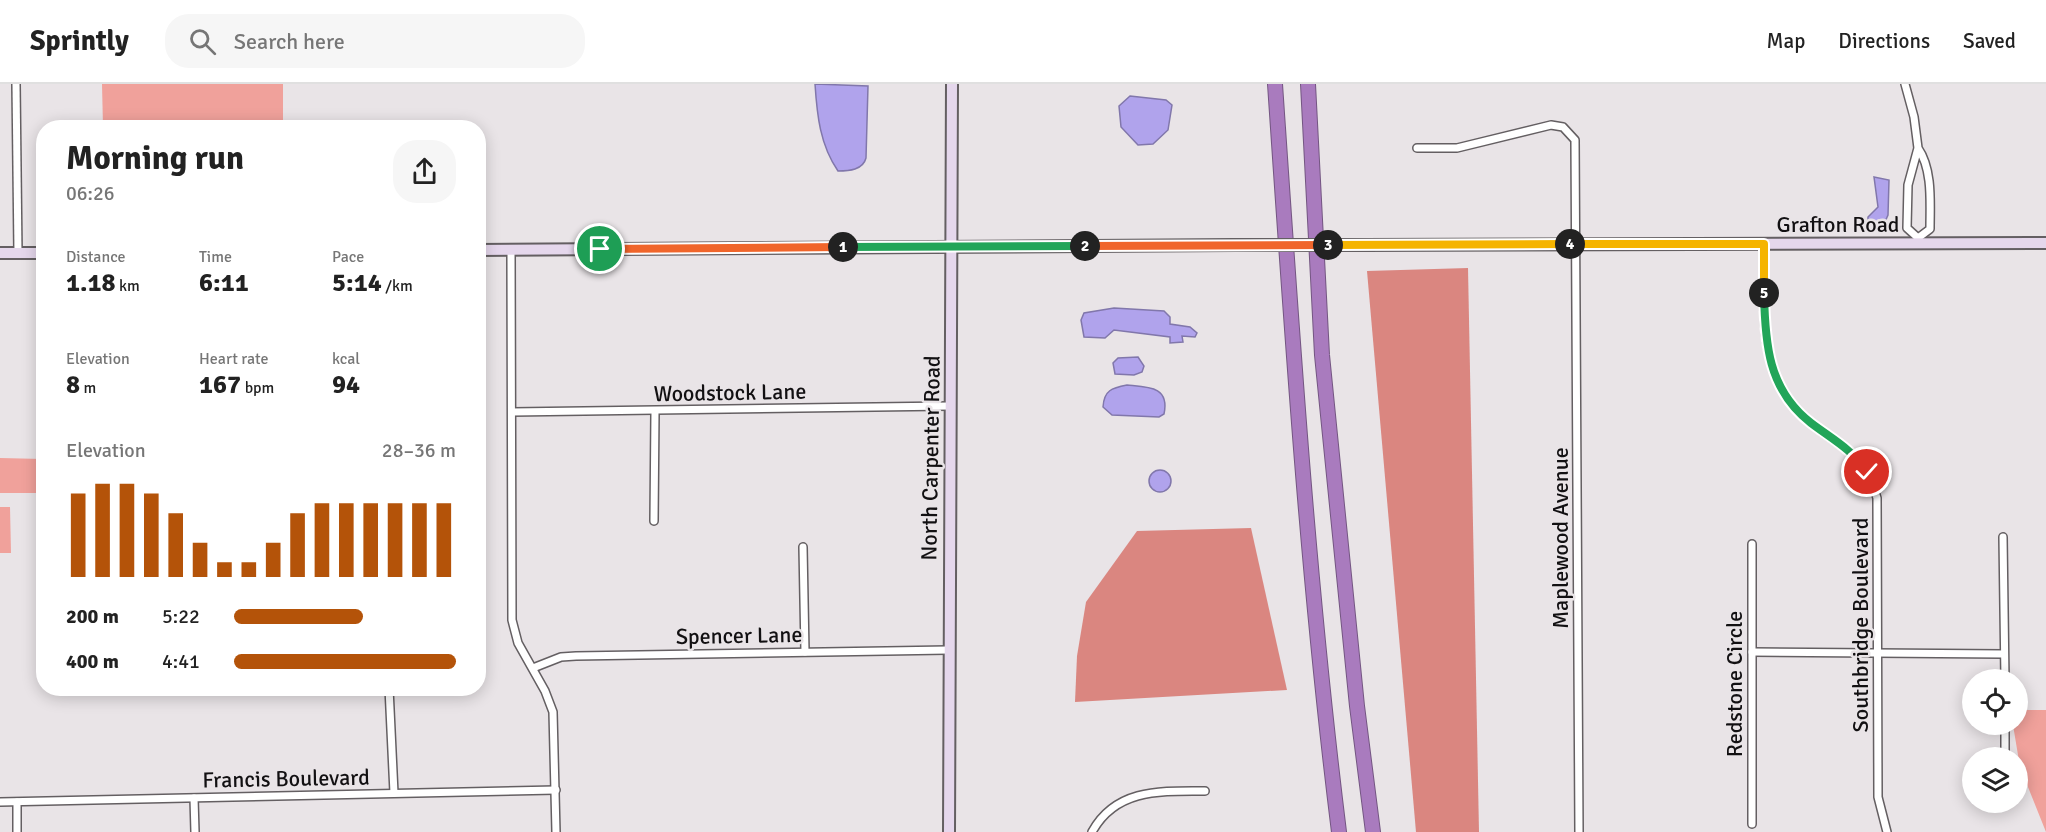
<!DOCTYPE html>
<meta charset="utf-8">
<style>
:root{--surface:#fff;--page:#f6f6f6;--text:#222;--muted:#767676;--line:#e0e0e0;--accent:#b45309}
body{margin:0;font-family:Signika,sans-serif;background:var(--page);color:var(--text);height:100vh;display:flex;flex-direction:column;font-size:22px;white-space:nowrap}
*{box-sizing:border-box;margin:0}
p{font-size:20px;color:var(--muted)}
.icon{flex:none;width:33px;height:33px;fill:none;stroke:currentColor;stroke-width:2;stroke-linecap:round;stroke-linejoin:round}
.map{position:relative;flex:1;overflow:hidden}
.side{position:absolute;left:36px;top:36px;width:450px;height:576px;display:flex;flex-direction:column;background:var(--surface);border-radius:24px;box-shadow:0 3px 15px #0003}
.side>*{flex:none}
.buttons{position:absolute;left:1962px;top:585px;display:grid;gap:12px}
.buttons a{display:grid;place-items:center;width:66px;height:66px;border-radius:50%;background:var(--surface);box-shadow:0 3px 15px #0003;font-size:30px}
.pin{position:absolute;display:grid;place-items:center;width:51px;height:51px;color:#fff;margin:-26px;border:3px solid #fff;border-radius:50%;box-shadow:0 2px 6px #0007}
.km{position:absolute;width:30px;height:30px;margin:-15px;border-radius:50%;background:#222;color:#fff;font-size:16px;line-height:30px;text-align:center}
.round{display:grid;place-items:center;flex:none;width:63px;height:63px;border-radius:24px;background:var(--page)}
.headline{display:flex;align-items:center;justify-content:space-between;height:102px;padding:0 30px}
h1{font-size:33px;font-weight:700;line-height:45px}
.metrics{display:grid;grid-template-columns:repeat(3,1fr);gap:9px;height:102px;padding:6px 30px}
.metrics div{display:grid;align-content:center}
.metrics b{font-size:26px;font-weight:700}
.metrics small{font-size:16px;font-weight:400}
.metrics p{font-size:16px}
.chart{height:168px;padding:12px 30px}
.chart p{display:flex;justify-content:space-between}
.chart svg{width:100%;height:108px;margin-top:6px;stroke:var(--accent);stroke-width:6}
ul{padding:0 30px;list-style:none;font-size:20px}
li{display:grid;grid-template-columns:96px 72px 1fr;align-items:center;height:45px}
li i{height:15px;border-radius:8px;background:var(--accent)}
header{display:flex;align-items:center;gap:36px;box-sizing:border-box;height:84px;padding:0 30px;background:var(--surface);border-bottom:2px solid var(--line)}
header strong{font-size:28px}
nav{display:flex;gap:33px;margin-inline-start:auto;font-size:21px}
.search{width:420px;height:54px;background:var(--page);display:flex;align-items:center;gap:15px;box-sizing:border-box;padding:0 21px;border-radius:24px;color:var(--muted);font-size:22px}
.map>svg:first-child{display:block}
</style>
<header>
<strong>Sprintly</strong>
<div class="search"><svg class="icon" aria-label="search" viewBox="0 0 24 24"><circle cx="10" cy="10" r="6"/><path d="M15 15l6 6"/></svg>Search here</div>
<nav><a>Map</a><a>Directions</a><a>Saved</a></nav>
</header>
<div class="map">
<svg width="2046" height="748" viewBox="0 0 2046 748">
<rect width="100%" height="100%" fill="#e9e4e7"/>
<g fill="#f0a19b">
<path d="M102,0H283V43H103Z"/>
<path d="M0,374L43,375V400L37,409H0Z"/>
<path d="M0,423H10L11,469H0Z"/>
<path d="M2018,626H2046V748L2020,683L2013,641L2018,640Z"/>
</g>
<g fill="#da8680">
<path d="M1468,184L1479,748H1416L1367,187Z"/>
<path d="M1251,444L1287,606L1075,618L1077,572L1086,518L1137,447Z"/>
</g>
<g fill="#b0a3ec" stroke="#8177ab" stroke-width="1.5">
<path d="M815,0L868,2L866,74C863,86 849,87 838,87C820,61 817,31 815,0Z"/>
<path d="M1130,12L1166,16L1172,21L1168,46L1153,60L1138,61L1121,43L1119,22Z"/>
<path d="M1874,93L1889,96L1888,131L1884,140L1868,141V133L1878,123Z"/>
<path d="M1114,224L1164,227L1170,233V240L1190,243L1197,249L1195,253L1182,252L1183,258L1170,259V253L1114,246L1105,254L1084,253L1081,236L1084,229Z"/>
<path d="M1138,273L1144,282L1142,288L1134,291L1115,290L1113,279L1118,274Z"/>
<path d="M1127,301C1148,303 1170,302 1164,330L1159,333L1112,331L1103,323C1104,306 1112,304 1127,301Z"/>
<circle cx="1160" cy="397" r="11"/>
</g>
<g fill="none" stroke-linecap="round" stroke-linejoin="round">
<defs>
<g id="street">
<path d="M16,0L18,169"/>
<path d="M1905,0L1914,33L1918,64L1908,101L1907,144L1918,154L1930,145C1930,119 1933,86 1918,64"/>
<path d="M1417,64H1457L1551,41L1563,43L1575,56L1579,748"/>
<path d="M1764,160C1765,218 1755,284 1800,329C1833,363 1862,361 1877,414L1878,713L1887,748"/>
<path d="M511,166L512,536L518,559L545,607L553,628L556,748"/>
<path d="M512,328L950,322"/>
<path d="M654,437L655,328"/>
<path d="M2003,453L2005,596"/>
<path d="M1752,460V740"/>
<path d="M803,463L805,568"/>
<path d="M1752,568L2004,570"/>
<path d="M533,584L561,573L576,572L948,566"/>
<path d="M389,604L394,709"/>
<path d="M2005,640V670"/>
<path d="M194,714L195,748"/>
<path d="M0,718L556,706"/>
<path d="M17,718V748"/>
<path d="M1092,748C1116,704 1162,707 1205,707"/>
</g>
<g id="secondary">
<path d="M1364,161L2046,159"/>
<path d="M478,166L1235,161"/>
<path d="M0,169H44"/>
<path d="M949,748L952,0"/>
</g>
<g id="highway">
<path d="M1275,0C1292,250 1308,499 1339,748"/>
<path d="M1308,0L1322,271L1357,622L1373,748"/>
</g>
</defs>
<use href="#street" stroke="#645f62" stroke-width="10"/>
<use href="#secondary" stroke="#645f62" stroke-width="14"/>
<use href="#highway" stroke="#745682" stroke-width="16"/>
<use href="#street" stroke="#fff" stroke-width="7"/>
<use href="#secondary" stroke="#e5d7ec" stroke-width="10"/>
<use href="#highway" stroke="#a97bbe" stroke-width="14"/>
<defs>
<path id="secondary-bridge" d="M1235,161H1364"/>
</defs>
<use href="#secondary-bridge" stroke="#645f62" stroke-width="14" stroke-linecap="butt"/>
<use href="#secondary-bridge" stroke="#e5d7ec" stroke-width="10"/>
</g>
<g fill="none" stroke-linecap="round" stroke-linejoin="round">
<defs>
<path id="split-1" d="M600,165L843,163"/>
<path id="split-2" d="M843,163L1085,162"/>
<path id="split-3" d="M1085,162L1328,161"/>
<path id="split-4" d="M1328,161L1570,160"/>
<path id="split-5" d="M1570,160H1764V209"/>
<path id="split-6" d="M1764,209C1765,259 1768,306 1811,339C1832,355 1852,365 1867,388"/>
</defs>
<use href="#split-1" stroke="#fff" stroke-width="12"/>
<use href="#split-2" stroke="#fff" stroke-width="12"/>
<use href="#split-3" stroke="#fff" stroke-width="12"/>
<use href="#split-4" stroke="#fff" stroke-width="12"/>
<use href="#split-5" stroke="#fff" stroke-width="12"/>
<use href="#split-6" stroke="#fff" stroke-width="12"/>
<use href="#split-1" stroke="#f0652b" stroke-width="8"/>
<use href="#split-2" stroke="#22a559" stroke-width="8"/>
<use href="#split-3" stroke="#f0652b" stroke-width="8"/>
<use href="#split-4" stroke="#f5b400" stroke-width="8"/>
<use href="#split-5" stroke="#f5b400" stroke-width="8"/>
<use href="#split-6" stroke="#22a559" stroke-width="8"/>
</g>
<g text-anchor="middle" stroke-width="5" stroke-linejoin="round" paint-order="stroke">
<g font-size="22" fill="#121012" stroke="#e9e4e7">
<text x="1838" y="148">Grafton Road</text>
<text transform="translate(730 308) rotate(-1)" y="8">Woodstock Lane</text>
<text transform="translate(930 374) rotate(-89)" y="8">North Carpenter Road</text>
<text transform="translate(1560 454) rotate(-90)" y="8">Maplewood Avenue</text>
<text transform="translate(1860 541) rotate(-90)" y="8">Southbridge Boulevard</text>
<text transform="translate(739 551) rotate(-1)" y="8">Spencer Lane</text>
<text transform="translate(1734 600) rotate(-90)" y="8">Redstone Circle</text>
<text transform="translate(286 694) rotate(-1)" y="8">Francis Boulevard</text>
</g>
</g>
</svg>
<div class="buttons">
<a><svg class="icon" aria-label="locate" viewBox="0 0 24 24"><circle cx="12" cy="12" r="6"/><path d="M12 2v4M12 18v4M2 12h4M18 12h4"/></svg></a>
<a><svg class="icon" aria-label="layers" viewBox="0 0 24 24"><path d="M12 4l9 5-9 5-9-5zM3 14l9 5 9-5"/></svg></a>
</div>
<div class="pin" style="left:600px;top:165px;background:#1e9e55"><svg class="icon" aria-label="arrive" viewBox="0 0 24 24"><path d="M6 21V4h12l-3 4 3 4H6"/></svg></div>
<div class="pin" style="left:1867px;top:388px;background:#d93025"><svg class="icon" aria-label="check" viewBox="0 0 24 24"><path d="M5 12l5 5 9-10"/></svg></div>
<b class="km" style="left:843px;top:163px">1</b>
<b class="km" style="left:1085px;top:162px">2</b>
<b class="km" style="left:1328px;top:161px">3</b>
<b class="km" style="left:1570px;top:160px">4</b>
<b class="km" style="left:1764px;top:209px">5</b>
<section class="side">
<div class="headline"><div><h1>Morning run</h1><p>06:26</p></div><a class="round"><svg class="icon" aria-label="share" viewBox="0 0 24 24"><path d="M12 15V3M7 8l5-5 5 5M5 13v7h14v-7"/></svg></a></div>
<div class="metrics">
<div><p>Distance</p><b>1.18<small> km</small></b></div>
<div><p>Time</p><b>6:11</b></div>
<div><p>Pace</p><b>5:14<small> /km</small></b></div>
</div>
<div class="metrics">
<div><p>Elevation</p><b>8<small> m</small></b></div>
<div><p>Heart rate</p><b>167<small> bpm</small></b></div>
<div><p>kcal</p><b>94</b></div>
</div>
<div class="chart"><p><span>Elevation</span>28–36 m</p>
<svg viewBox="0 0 160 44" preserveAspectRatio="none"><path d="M5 44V10M15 44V6M25 44V6M35 44V10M45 44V18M55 44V30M65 44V38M75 44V38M85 44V30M95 44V18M105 44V14M115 44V14M125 44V14M135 44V14M145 44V14M155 44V14"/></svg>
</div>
<ul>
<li><b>200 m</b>5:22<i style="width:58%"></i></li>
<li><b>400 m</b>4:41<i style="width:100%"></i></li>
</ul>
</section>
</div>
